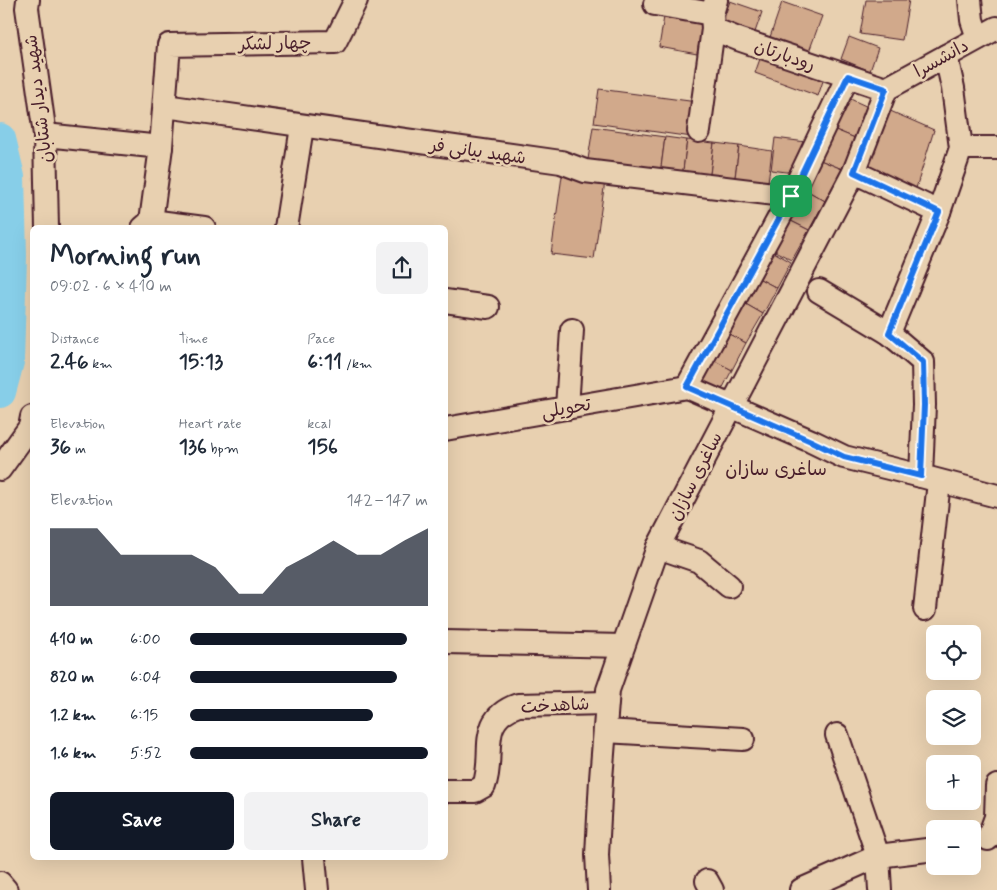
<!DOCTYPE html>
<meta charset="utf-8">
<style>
:root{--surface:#fff;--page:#f2f2f3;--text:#1f2937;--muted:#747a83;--accent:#111827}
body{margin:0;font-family:Mynerve,"Playpen Sans Arabic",sans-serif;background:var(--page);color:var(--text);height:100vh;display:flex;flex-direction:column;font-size:19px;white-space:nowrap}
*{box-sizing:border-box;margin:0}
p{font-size:16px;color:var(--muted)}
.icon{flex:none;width:28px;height:28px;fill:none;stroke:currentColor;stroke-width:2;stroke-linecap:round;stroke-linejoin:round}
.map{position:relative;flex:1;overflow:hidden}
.drawer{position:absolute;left:30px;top:225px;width:418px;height:635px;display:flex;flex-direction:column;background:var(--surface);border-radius:8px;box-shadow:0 5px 20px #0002}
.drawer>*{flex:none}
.controls{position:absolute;left:926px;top:625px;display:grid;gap:10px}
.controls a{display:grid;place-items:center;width:55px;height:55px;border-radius:8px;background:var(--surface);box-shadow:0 5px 20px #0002;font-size:25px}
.pin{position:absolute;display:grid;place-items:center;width:42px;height:42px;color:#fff;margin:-21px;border-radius:10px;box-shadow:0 2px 8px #0006}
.round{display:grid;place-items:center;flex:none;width:52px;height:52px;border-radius:8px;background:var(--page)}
.headline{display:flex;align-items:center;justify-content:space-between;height:85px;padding:0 20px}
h1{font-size:28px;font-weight:800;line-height:38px}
.figures{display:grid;grid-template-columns:repeat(3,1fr);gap:8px;height:85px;padding:5px 20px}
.figures div{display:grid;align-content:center}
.figures b{font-size:21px;font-weight:800}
.figures small{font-size:14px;font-weight:400}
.figures p{font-size:14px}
.chart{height:140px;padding:10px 20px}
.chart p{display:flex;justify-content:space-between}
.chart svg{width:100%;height:90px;margin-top:5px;fill:var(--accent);opacity:.7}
.button{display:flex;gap:10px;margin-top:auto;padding:10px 20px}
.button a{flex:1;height:58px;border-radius:8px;background:var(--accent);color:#fff;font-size:20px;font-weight:800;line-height:58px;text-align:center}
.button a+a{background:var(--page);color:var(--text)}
ul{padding:0 20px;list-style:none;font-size:16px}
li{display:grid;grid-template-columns:80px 60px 1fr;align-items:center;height:38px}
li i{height:12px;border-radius:6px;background:var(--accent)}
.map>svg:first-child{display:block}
</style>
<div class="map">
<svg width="997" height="890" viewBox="0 0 997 890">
<rect width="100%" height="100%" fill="#e8d0b0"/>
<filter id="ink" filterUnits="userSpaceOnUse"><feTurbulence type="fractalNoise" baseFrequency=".02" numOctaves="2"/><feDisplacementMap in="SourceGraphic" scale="10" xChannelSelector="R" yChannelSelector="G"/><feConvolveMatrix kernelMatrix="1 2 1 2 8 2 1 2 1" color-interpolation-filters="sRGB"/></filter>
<g filter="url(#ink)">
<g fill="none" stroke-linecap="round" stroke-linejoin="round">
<path stroke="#87cee8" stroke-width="32" d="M0,139L9,177L11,256L8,362L0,392"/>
</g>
<g fill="#d1a98b" stroke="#4a1f2b">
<path d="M866,0H909L902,40L860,34Z"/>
<path d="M730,1L762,12L754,35L722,24Z"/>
<path d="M782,2L822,16L807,57L768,43Z"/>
<path d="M665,11L703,18L697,54L659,47Z"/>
<path d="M849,37L878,48L870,71L841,59Z"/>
<path d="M761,56L824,78L818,96L755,73Z"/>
<path d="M599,89L697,102L692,137L594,123Z"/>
<path d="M846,97L868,107L855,138L833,129Z"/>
<path d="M888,110L934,130L913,198L859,173Z"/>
<path d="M593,127L665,137L660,175L587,166Z"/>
<path d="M833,129L855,138L842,169L820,160Z"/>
<path d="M665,137L687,140L682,178L660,175Z"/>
<path d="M775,138L806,142L794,173L771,170Z"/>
<path d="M687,140L714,143L709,182L682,178Z"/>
<path d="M714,143L739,146L734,185L709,182Z"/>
<path d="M739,146L772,151L767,190L734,185Z"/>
<path d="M820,160L842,169L825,201L806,190Z"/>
<path d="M562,176L605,181L594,259L551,254Z"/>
<path d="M806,190L825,201L809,230L789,220Z"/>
<path d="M789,220L809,230L792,260L773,250Z"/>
<path d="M772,251L791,262L777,288L758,278Z"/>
<path d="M758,278L777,288L763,314L744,303Z"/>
<path d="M744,303L763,314L746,343L727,333Z"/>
<path d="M727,333L746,343L732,370L713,360Z"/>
<path d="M713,360L732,370L718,397L699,387Z"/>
</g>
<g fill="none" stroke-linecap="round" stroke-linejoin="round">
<defs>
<g id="minor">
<path d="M28,0L27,8L45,135L47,228"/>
<path d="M716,0L712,14L713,29L738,39L886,89"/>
<path d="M970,0L972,20L978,38"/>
<path d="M655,4L712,14"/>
<path d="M886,89L997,28"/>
<path d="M165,106L561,162L585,171L791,196"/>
<path d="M699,131L713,29"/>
<path d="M45,135L161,147"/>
<path d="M961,148H997"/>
<path d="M854,172L939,212"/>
<path d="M151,221L204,228"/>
<path d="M143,228L151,221L161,147L169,45L335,42L356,0"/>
<path d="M286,228L302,127"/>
<path d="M819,291L889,333L923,362L924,405L921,476L997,496"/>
<path d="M445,301L488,307"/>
<path d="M889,333L939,212L961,148L953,88L946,56"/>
<path d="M687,387L791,196L848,76"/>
<path d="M687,387L811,441L844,457L921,476"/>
<path d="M567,408L572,330"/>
<path d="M445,429L687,387"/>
<path d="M0,469L30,427L32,417"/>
<path d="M658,547L699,561L729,586"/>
<path d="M925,609L939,482"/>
<path d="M445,642L623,646"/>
<path d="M605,731L743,739"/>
<path d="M837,735L878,856L880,890"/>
<path d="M445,791H475L484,786C496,755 475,720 518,705L607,703"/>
<path d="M988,839L996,817L997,786"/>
<path d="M314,858L317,890"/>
<path d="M707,881L712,890"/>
<path d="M0,883L6,890"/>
<path d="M599,890L597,855L601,779L608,690L658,547L854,172L886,89"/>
<path d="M801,890L878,856L935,849"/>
</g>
</defs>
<use href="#minor" stroke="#4a1f2b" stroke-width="26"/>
<use href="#minor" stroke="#e8d0b0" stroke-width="22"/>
</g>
</g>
<g fill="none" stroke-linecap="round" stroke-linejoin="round" filter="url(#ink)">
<defs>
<path id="route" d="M848,76L886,89L854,172L939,212L889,333L923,362L924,405L921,476L844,457L811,441L687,387L791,196Z"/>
</defs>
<use href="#route" stroke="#fff" stroke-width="10"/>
<use href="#route" stroke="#1a73e8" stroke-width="6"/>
</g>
<g text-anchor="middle" stroke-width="5" stroke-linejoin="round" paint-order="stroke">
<g font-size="18" fill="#4a1f2b" stroke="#e8d0b0">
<text transform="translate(275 43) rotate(-1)" y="6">چهار لشکر</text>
<text transform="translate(785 55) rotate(19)" y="6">رودبارتان</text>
<text transform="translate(941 58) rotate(-29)" y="6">دانشسرا</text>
<text transform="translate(38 99) rotate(-97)" y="6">شهید دیدار شتابان</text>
<text transform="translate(478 151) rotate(8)" y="6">شهید بیانی فر</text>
<text transform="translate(566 408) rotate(-10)" y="6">تحویلی</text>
<text transform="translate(695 476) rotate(-63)" y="6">ساغری سازان</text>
<text transform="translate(555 705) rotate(-3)" y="6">شاهدخت</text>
</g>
<g font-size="19" fill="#4a1f2b" stroke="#e8d0b0">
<text x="776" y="475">ساغری سازان</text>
</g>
</g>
</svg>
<div class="controls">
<a><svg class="icon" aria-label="locate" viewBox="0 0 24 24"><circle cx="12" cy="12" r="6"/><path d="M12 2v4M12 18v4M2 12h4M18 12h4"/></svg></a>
<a><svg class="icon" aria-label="layers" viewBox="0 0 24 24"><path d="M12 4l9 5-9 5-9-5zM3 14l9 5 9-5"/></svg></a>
<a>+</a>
<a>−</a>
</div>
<div class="pin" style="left:791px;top:196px;background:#1e9e55"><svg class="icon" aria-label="arrive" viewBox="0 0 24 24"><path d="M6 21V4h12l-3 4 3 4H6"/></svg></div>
<section class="drawer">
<div class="headline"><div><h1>Morning run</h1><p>09:02 · 6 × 410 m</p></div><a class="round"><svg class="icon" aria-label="share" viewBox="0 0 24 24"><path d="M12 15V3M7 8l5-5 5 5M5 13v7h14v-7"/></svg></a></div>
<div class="figures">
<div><p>Distance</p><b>2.46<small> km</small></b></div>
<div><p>Time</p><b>15:13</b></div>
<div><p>Pace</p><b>6:11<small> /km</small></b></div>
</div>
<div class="figures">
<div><p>Elevation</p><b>36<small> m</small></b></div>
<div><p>Heart rate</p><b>136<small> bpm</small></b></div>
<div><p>kcal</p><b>156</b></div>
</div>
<div class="chart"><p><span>Elevation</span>142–147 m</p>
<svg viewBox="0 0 160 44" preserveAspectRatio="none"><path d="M0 44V6L10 6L20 6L30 19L40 19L50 19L60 19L70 25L80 38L90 38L100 25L110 19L120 12L130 19L140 19L150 12L160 6V44z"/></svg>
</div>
<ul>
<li><b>410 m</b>6:00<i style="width:91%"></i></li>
<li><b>820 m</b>6:04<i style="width:87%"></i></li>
<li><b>1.2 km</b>6:15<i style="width:77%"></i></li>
<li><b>1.6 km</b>5:52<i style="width:100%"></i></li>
</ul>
<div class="button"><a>Save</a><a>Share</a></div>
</section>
</div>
